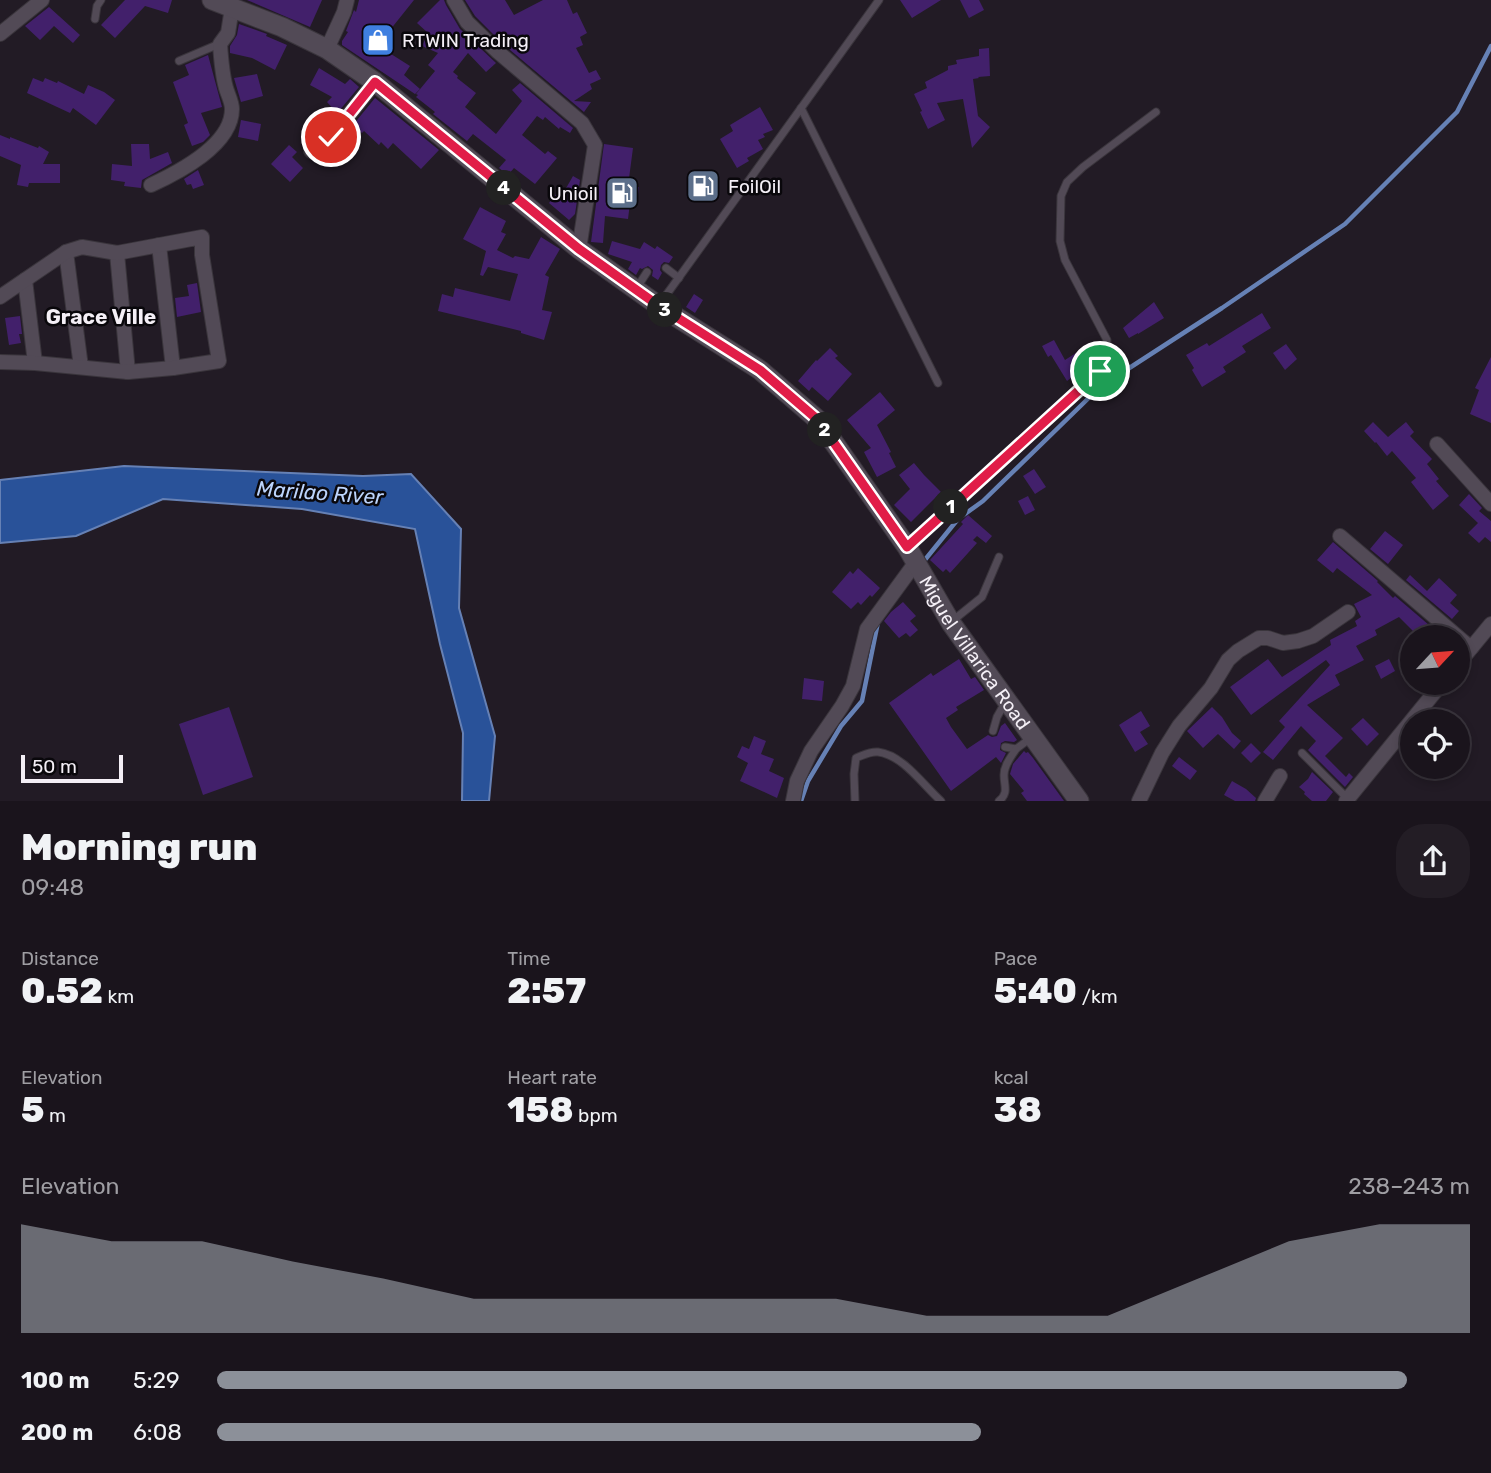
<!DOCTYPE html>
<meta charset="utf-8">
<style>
:root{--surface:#1a141c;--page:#231d25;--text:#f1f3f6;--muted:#9f9ea3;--line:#38333b;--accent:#8c9099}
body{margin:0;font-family:Rubik,sans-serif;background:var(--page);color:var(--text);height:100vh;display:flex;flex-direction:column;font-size:26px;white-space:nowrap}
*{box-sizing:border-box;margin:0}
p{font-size:23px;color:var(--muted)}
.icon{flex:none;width:38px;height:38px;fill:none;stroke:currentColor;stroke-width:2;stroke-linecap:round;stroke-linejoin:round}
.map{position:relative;height:801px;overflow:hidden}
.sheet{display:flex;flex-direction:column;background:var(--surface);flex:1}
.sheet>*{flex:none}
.needle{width:46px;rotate:64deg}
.tools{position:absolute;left:1400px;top:625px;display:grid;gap:14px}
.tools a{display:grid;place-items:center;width:70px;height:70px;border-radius:50%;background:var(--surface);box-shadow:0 4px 10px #0003,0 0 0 2px var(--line);font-size:35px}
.scale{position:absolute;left:21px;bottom:18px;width:102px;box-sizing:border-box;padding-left:7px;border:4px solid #f4eff6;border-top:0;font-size:19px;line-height:24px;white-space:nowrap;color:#f4eff6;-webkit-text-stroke:5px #09070b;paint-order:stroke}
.pin{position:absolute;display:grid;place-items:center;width:60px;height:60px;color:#fff;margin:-30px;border:4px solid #fff;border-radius:50%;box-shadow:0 2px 7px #0007}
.km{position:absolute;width:35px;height:35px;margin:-18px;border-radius:50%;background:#222;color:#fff;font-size:19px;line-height:35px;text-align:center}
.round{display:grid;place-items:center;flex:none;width:74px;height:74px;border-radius:28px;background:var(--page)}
.overview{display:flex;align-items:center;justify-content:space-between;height:119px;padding:0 21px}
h1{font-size:38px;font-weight:800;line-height:52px}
.stats{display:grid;grid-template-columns:repeat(3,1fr);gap:10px;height:119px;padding:7px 21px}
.stats div{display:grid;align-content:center}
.stats b{font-size:35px;font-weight:800}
.stats small{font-size:19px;font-weight:400}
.stats p{font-size:19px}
.chart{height:196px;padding:14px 21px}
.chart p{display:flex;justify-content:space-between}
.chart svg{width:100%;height:126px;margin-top:7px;fill:var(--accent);opacity:.7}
ul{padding:0 21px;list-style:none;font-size:23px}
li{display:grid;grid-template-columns:112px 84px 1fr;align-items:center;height:52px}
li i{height:18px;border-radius:9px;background:var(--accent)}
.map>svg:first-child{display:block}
</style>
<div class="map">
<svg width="1491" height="801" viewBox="0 0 1491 801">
<rect width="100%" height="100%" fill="#221b25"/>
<path fill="#295299" stroke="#6681b5" stroke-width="2" d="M124,466L363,476L411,474L461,529L459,608L495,736L489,801H462L463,733L440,644L415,529L302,509L163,499L76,536L0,543V480Z"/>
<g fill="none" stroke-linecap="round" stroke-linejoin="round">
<g stroke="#6681b5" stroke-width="4.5">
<path d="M924,561L958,519L983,501L1100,387L1222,308L1345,224L1457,112L1491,46"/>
<path d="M801,801L808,781L841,726L862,701L878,622"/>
</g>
</g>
<g fill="#42206b">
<path d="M125,0H172L168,13L145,6L115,38L101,25Z"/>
<path d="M247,0H322L310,27Z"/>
<path d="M359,0H414L382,40L393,50L391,54L410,66L404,75L420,89L415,94L342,45V41L348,32L346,31L354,10L356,12Z"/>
<path d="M440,0H444L446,5L460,29L496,63L486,72L468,53L453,72L458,76L457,78L476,93L465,107L496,134L522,101L512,90L520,83L573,128L570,133L560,127L559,129L545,117L543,120L537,116L522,135L545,154L548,151L557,158L535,184L514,168L508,175L499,168L506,160L473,134L467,141L433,114L435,112L416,97L418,95L416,94L435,71L428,65L438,53L422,46L428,33L417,23Z"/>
<path d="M465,0H505L514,15L543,0H567L573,14L577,12L587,33L580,37L583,45L576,48L589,73L596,70L601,79L590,84L592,89L574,101L591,102L584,112L504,45L475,16Z"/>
<path d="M900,0H941L912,18Z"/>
<path d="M960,0H979L984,10L969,18Z"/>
<path d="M49,7L80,35L73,43L54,26L40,40L25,26Z"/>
<path d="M239,24L267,34L266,36L287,45L275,70L252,58L230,53V46L237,35Z"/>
<path d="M989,48L990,76L978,77L979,78L973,79L978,116L990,127L972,148L963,99L937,103L945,120L928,129L920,112L922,111L914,94L927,88L925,82L948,70V66L957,64L956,60L979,56V49Z"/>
<path d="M208,55L222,107L201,113L210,135L203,142L192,146L184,125L188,123L173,82L189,75L185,65Z"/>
<path d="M319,68L345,84L350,79L359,87L339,111L338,110L336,112L327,102L332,97L310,85Z"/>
<path d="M257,74L263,96L241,102L234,78Z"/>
<path d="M33,78L43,82L45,78L57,83L58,81L84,94L88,85L104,92L115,100L96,125L73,108L70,113L27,93Z"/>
<path d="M375,98L439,150L421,169L393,143L388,149L381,142L379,145L364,131L362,133L353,125Z"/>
<path d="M760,107L773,130L763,134L765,137L758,140L763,149L747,158L749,161L737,168L720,139L733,131L730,125Z"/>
<path d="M241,120L261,124L258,141L238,137Z"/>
<path d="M0,135L10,139V137L38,148L39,146L49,152L43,164H60V183H29L28,187L17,185L21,165L0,156Z"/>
<path d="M131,144H149L150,159L168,152L172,163L142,180L141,188L124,186L125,182L111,180L112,164L132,166Z"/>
<path d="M604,144L633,148L628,186L639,187L637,203H630L628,219L605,216L603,243L591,242Z"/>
<path d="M289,145L297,152L292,157L303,168L290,182L271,164Z"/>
<path d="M198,170L204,185L193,189L191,184L187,185L184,179Z"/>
<path d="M573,176L580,180L575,214L569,220L549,203L562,187L565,190Z"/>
<path d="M480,207L506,221L501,232L506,234L497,250L513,258L515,256L529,259L541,237L560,249L545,275L549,277L542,310L552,312L544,340L521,333V331L438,311L442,294L453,297L455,288L510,301L518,274L488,267L483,276L480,275L486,251L463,239Z"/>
<path d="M612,241L640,249L644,242L655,249L657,246L673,257L669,263L664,262L661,265L660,270L662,273L658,280L652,276L653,270L648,266L642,269L640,268L636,275L628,269L632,262L608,254Z"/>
<path d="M197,283L201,312L177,317L175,298L189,296L187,285Z"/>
<path d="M694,294L703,300L695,313L686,307Z"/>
<path d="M1154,302L1164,318L1138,334V333L1129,338L1123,328Z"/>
<path d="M1262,313L1271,328L1242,346L1246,352L1223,367L1226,372L1202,387L1192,370L1194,368L1186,355L1207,343L1209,346Z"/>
<path d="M20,316L22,334H19L21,343L9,345L5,318Z"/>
<path d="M1054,340L1065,360L1079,351L1088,365L1067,381L1051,355L1048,357L1042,346Z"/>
<path d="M1286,344L1297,359L1285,370L1273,353Z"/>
<path d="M830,348L838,356L835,358L852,374L828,401L812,387L809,391L798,381L816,360L817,361Z"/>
<path d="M1491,357V423L1470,414L1479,390L1475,388Z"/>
<path d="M880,392L895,410L877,425L891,452L889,453L896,467L877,477L864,452L871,448L847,420Z"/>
<path d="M1373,422L1388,437L1406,422L1414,432L1410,436L1432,459L1427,464L1439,479L1436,481L1449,496L1433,510L1411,482L1416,478L1392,451L1387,456L1376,442L1375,443L1364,431Z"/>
<path d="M914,463L924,475L941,492L911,522L894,505L910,489L899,475Z"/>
<path d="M1034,469L1046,487L1035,494L1023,476Z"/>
<path d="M1469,494L1482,508L1479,511L1491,521V542L1485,537L1479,543L1468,533L1478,523L1459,505Z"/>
<path d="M1028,496L1035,510L1025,515L1018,501Z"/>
<path d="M968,515L992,536L986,543L977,536L973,540L977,543L950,573L946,569L943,572L930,560L963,524L961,522Z"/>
<path d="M1385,531L1403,545L1388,564L1370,549Z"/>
<path d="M1333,542L1378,581L1377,582L1393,598L1395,596L1443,637H1432L1424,630L1418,636L1399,617L1375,630L1377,635L1356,646L1364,660L1335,675L1340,685L1307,705L1343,738L1325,756L1346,777L1349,773L1353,777L1345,787L1308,750L1316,741L1301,726L1273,760L1263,752L1285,727L1279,721L1330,665L1326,660L1251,715L1230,687L1268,659L1282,677L1331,645L1330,640L1357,626L1355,621L1361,617L1354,604L1372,595L1337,568L1333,573L1317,560Z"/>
<path d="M858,568L880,588L872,597L870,595L861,605L858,602L851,609L832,592L850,571L853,574Z"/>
<path d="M1410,575L1427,591L1439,578L1457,595L1450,603L1459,611L1452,619L1406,580Z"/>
<path d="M903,602L916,616L910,621L918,630L910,637L906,633L899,638L884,621L891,612Z"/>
<path d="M959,659L971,679L975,677L984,690L956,707L958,710L946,718L951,727L967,749L988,735L992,737L997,736L1001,726L1005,723L1017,740L1014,742L1005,741L1001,743L1000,750L1006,753L1001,763L996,757L951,791L889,703L931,673L933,676Z"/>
<path d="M1389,659L1395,671L1381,679L1375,666Z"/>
<path d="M804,678L824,681L822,701L802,699Z"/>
<path d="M229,707L253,777L203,795L179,724Z"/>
<path d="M1212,707L1222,717L1232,733L1241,741L1234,749L1218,734L1203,748L1187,731Z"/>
<path d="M1141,711L1150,726L1140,732L1148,744L1135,752L1119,725Z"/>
<path d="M1363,718L1379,734L1367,746L1351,729Z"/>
<path d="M754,736L766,741L761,754L774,759L769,771L784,778L777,798L740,781L748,763L737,757L742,746L749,749Z"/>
<path d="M1251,743L1261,753L1251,763L1241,753Z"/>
<path d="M1024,751L1026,753L1028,752L1033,758L1064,801H1027L1021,793L1024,791L1010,774L1013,764Z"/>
<path d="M1179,757L1197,771L1190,780L1172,766Z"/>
<path d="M1312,772L1333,792L1326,801H1312L1304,794L1305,792L1299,787L1308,779Z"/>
<path d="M1232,781L1246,789L1256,798L1255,801H1235L1224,795Z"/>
</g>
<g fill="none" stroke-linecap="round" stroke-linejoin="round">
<defs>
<g id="lane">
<path d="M95,19L97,6L101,0"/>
<path d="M179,61L219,44"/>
<path d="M801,108L938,383"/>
<path d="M666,268L679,278"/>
<path d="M636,289L647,272"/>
<path d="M659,305L879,0"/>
<path d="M907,546L1100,371L1106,356L1107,340L1065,260L1060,241L1061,196L1067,182L1083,167L1156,112"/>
<path d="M951,622L982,597L999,557"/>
<path d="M993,731L997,717L1006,701"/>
<path d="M1005,747L1016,749L1032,737"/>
<path d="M1302,753L1348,799"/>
<path d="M855,801L854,774L856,758C864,755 870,751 878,752C903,755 923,785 941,801"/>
<path d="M999,801C1009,793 1004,786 1004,775C1004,765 1011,757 1016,749"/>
</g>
<g id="street">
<path d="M454,0L467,22L498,52L582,123L595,145L579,249"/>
<path d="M0,34L42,0"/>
<path d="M327,49L344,12L347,0"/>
<path d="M311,151L331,137L375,82"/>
<path d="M151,185C179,172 232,145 232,109C232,102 228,95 226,88C222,74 221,59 220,44L228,33L232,8"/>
<path d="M159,245L173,368"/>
<path d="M66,252L81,367"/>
<path d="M117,253L128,372"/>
<path d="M25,280L35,363"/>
<path d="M0,297L66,252L82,247L117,253L202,237V255L219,361L173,368L128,372L35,363L0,362"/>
<path d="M1437,444L1491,504"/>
<path d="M1340,536L1471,648"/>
<path d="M1458,664L1491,624"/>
<path d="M793,801L797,781L811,751L842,706L853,686L867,629L916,562"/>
<path d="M1139,801L1162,753L1179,726L1211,688L1228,660L1238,651L1259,638H1268L1283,643L1298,641L1313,636L1348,612"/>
<path d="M1265,801L1280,776"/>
<path d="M1346,801L1443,682"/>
</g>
<g id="secondary">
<path id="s1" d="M212,0L282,27L327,49L375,82L579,249L659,306L760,370L818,420L907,547L951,623L1079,801"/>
</g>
</defs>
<use href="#lane" stroke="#3a353c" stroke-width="9"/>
<use href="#street" stroke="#3a353c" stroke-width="16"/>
<use href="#secondary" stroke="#3a353c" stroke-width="21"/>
<use href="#lane" stroke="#524a56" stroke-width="7"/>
<use href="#street" stroke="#524a56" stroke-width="14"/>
<use href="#secondary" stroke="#524a56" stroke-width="19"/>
</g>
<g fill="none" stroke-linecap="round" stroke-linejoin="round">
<defs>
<path id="route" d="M331,137L375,82L579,249L659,306L760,370L818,420L907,547L1100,371"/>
</defs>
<use href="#route" stroke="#fff" stroke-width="14"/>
<use href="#route" stroke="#e11d48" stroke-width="9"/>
</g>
<defs>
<symbol id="shop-square" viewBox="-11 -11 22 22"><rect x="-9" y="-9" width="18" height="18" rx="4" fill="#3f7fe0" stroke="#09070b"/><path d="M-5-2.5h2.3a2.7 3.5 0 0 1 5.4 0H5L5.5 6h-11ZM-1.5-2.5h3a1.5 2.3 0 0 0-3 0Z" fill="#fff"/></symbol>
<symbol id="fuel-square" viewBox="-11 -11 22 22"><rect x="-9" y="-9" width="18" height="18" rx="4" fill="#5c6f8a" stroke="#09070b"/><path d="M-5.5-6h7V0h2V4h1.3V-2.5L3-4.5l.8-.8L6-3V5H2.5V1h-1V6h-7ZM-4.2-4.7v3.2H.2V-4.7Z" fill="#fff"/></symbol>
</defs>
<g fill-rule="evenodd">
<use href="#shop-square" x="359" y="21" width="38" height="38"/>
<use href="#fuel-square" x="684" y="167" width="38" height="38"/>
<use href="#fuel-square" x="603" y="174" width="38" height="38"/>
</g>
<g text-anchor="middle" stroke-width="5" stroke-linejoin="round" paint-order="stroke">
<g font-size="19" fill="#f4eff6" stroke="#09070b" text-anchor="start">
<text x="402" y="47">RTWIN Trading</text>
<text x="728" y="193">FoilOil</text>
<text x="598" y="200" text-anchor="end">Unioil</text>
</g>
<g font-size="19" fill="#f4eff6" stroke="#09070b">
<text dy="7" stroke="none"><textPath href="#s1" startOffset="1022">Miguel Villarica Road</textPath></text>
</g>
<g font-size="21" font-weight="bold" fill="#f4eff6" stroke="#09070b">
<text x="101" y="324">Grace Ville</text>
</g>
<g font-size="21" font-style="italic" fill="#bcd4fc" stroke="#09070b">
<text transform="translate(320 493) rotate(4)" y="7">Marilao River</text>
</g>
</g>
</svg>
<div class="tools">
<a><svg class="needle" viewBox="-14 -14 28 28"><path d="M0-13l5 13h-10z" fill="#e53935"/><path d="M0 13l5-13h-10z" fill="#9f9ea3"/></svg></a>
<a><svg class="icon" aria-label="locate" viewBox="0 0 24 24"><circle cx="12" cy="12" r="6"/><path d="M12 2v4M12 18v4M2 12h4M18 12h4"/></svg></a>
</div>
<div class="scale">50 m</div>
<div class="pin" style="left:1100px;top:371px;background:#1e9e55"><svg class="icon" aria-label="arrive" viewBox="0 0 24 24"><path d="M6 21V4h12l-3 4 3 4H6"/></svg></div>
<div class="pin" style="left:331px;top:137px;background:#d93025"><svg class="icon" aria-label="check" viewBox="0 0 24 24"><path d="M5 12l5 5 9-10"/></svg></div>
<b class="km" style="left:951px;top:507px">1</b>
<b class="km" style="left:825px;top:430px">2</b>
<b class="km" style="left:665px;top:310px">3</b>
<b class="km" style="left:504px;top:188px">4</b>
</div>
<section class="sheet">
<div class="overview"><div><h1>Morning run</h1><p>09:48</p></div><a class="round"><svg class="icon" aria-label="share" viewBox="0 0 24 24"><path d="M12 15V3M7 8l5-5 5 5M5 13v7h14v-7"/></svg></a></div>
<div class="stats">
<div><p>Distance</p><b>0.52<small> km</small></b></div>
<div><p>Time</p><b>2:57</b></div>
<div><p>Pace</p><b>5:40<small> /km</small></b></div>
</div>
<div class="stats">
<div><p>Elevation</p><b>5<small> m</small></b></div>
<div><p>Heart rate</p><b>158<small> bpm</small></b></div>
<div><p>kcal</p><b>38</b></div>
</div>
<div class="chart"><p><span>Elevation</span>238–243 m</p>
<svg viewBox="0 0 160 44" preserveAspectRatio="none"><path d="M0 44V6L10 12L20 12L30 19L40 25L50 32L60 32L70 32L80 32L90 32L100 38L110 38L120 38L130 25L140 12L150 6L160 6V44z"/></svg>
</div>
<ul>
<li><b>100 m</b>5:29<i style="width:95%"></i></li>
<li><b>200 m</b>6:08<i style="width:61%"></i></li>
</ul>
</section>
